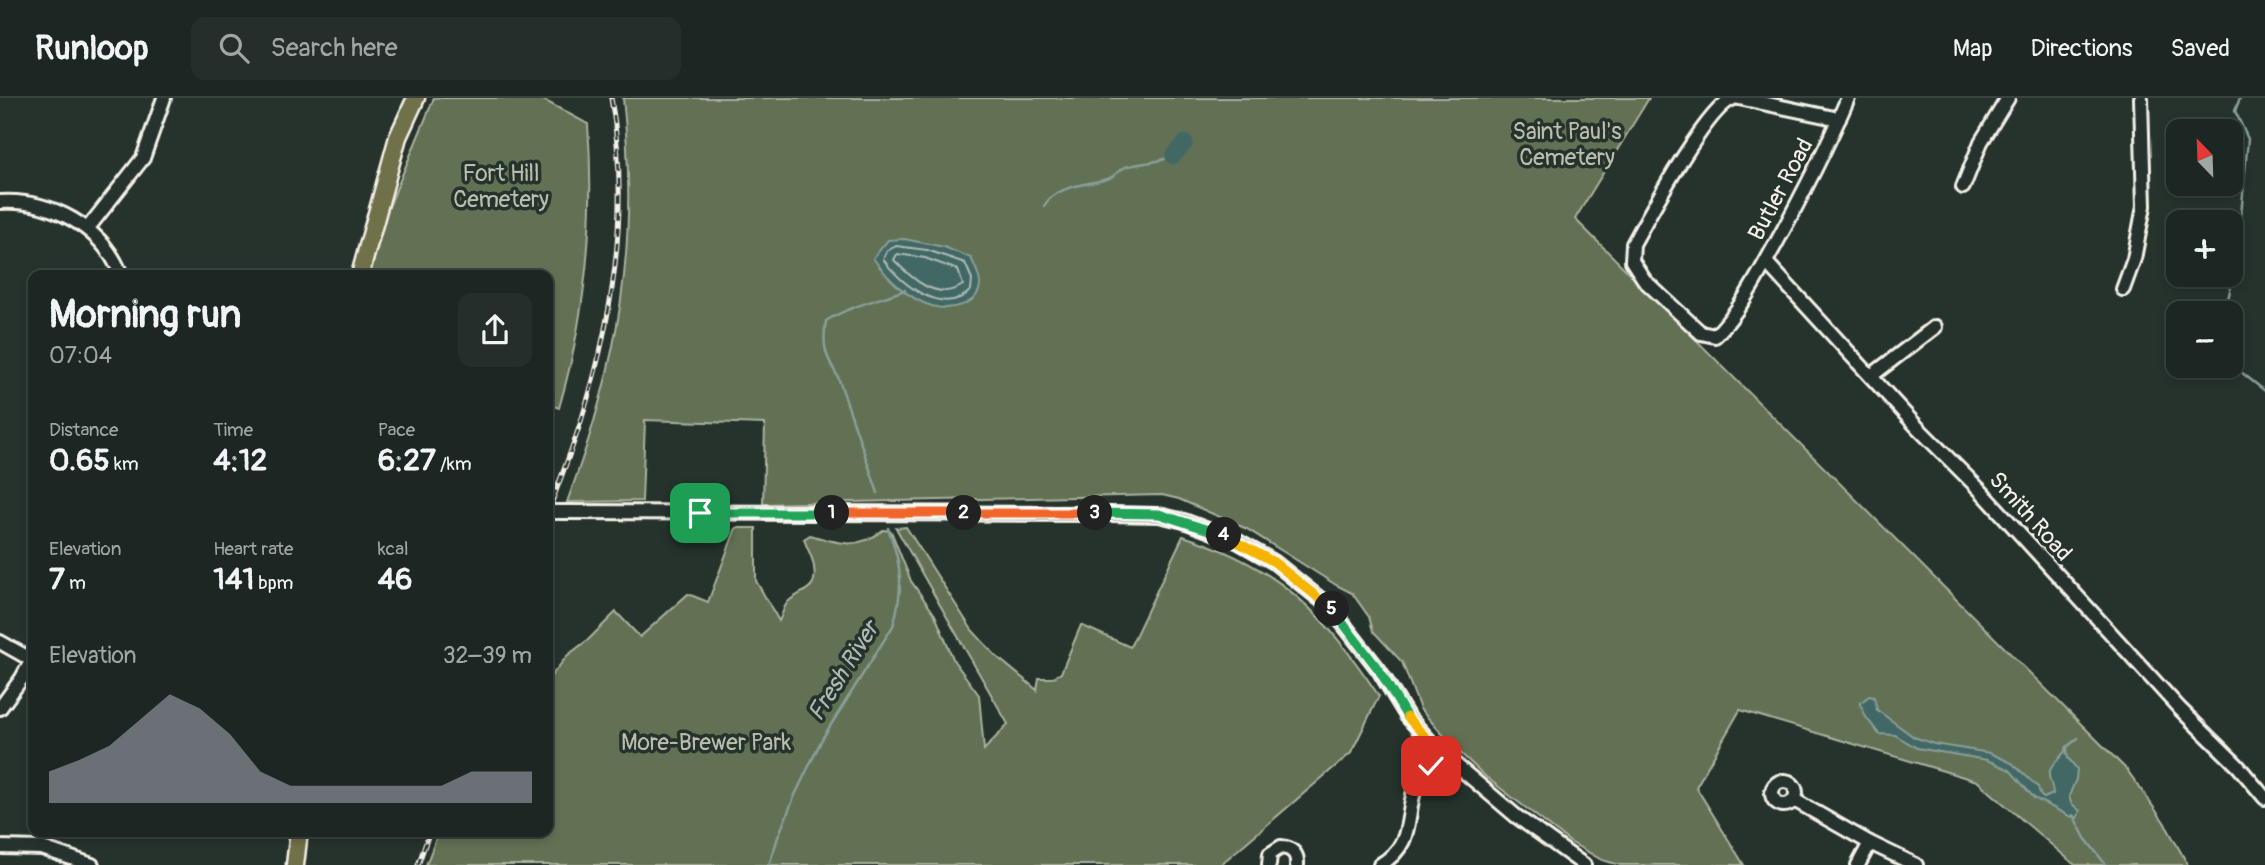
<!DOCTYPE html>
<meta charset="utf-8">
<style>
:root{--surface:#1c2622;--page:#252e2a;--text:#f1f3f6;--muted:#a0a5a5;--line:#3a4340;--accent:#8c9099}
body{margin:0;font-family:Pangolin,sans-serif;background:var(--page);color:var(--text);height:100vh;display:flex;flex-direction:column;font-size:26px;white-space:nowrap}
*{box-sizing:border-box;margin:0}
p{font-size:23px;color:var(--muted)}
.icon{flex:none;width:38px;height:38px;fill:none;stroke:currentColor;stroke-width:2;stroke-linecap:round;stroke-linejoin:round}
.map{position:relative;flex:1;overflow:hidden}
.side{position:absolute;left:28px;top:172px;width:525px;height:567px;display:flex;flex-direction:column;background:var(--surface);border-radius:14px;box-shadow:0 4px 10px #0003,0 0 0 2px var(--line)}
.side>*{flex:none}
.needle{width:46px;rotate:337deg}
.buttons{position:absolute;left:2166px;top:21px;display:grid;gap:14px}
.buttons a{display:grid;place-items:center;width:77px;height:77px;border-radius:14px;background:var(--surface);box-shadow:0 4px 10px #0003,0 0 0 2px var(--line);font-size:35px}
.pin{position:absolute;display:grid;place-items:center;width:60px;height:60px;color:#fff;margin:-30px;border-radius:14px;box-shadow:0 4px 10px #0006}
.km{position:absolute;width:35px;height:35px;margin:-18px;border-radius:50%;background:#222;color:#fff;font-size:19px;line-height:35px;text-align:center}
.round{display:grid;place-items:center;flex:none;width:74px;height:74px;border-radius:14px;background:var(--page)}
.overview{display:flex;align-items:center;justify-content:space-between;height:119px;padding:0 21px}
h1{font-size:38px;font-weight:700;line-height:52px}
.figures{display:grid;grid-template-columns:repeat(3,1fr);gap:10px;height:119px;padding:7px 21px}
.figures div{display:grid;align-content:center}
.figures b{font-size:30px;font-weight:700}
.figures small{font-size:19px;font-weight:400}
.figures p{font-size:19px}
.chart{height:196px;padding:14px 21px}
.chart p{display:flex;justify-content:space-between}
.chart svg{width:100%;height:126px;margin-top:7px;fill:var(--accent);opacity:.7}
header{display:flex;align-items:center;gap:42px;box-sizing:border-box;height:98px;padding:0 35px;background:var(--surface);border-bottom:2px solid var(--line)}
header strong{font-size:33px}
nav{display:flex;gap:38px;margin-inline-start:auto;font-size:24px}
.search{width:490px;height:63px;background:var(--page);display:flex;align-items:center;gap:18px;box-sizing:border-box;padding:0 24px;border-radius:14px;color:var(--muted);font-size:26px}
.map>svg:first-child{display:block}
</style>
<header>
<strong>Runloop</strong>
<div class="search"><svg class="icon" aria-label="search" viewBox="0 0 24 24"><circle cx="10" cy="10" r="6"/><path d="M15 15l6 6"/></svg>Search here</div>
<nav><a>Map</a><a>Directions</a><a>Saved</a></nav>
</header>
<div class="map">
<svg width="2265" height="767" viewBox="0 0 2265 767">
<rect width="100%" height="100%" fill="#26332d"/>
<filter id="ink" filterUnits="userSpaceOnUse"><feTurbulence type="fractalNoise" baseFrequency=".0143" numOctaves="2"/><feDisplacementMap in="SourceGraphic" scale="14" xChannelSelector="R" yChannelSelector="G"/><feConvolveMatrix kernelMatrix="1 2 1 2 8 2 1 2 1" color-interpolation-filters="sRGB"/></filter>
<g filter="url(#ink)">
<g fill="#627153" stroke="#abb19e" stroke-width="2">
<path d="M434,0H540L588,26C595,123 586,217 559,310L548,306V177H370L383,123Z"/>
<path d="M623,0H1649L1575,121L2127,672L2164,724L2188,767H2075L1977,683L1740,612L1696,689L1744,767H1620L1602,762L1570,744L1486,679L1453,648L1420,611L1402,564L1373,533L1369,519L1352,495L1336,487L1247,431L1179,401L1162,397L763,406L765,326L645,322L642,403L567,404C619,264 639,149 623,0Z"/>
<path d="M906,429L972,532L996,558L1037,592L1039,580H1052L1061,575L1081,527L1130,549L1183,438C1281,469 1324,516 1379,598L1351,655L1220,767H426L439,733H548V582L568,557L589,541L616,514L640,539L688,496L708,504L736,430H756V483L779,523C783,516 783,508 789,503C803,491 818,493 814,469C813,459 807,451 804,441L810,437C840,446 858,452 883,432L891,433L911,483L935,517L954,563L979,597L984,652L1008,626L896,430Z"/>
</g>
<g fill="#426765" stroke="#899e99" stroke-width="2">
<path d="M904,141L944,149L971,160C975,168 980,178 980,186C979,208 948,213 932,208C908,201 887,180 873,160L888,142Z"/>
<path d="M1869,598L1874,599L1877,612L1914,639L1934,646L1990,655L2012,665L2038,689L2041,698L2044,700L2053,696C2053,690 2050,684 2049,678C2048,668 2062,660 2066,651L2068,660L2077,671L2076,681L2069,698L2071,705L2080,713L2077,720L2069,718L2034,700L2010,672L1987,662L1917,650L1895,637L1879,636L1866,619L1860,605Z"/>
</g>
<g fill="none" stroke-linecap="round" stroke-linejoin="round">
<g stroke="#adbab4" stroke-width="2">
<path d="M896,148L927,152L965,165L972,181L971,192C943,220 900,186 883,161L887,153Z"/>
<path d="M897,156L925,160L958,172L963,187C937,204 912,181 894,162Z"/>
</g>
<g stroke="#899e99" stroke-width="2.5">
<path d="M1044,108C1056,87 1087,87 1107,81C1115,79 1118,72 1125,69C1139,65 1154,65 1168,60"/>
<path d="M2225,215L2237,161L2248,41L2235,13L2240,0"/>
<path d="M2231,261L2236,270L2265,293"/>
<path d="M878,395L838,279C825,257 822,248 826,223C850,208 878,202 905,192"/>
<path d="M2067,656V649L2078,640"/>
<path d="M2073,717L2085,740L2106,767"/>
<path d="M769,767L778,739L795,697L822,641L893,528C904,490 902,467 888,430"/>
</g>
<path stroke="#426765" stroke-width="16" d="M1173,58L1185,45"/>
<defs>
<g id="minor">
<path d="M1734,0C1708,7 1648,119 1633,146L1632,163L1645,183L1701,235L1715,238C1740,213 1757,179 1774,149C1801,100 1826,51 1848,0"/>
<path d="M1739,0L1839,21"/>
<path d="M1963,89L1981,44L2008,0"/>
<path d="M0,104C50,101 103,129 121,177"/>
<path d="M88,130L143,60L164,0"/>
<path d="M1766,164L1918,330L1981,393L2180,611L2238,668L2265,700"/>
<path d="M2123,191L2134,161L2144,108L2141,0"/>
<path d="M1871,278L1935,229"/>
<path d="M564,414L1110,416L1159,417L1184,423L1237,443L1274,464L1330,509L1379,572L1407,618L1436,650L1516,718L1584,767"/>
<path d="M0,544L32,562"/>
<path d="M0,610L22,580L33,560"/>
<circle cx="1784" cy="695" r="12"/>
<path d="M1794,702L1870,745L1858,767"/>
<path d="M1870,745L1916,767"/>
<path d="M0,749L42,750L92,767"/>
<path d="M1269,767L1270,756L1281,749C1292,750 1298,756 1297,767"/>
<path d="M1380,767C1414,746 1405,722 1415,690C1419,676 1432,666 1442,656"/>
</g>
<g id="major">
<path d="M360,177L398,39L416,0"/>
<path d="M295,767L299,733"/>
</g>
</defs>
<use href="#minor" stroke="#f4f1e8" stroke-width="18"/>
<use href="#major" stroke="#f4f1e8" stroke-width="21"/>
<use href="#minor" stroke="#26332d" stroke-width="12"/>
<use href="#major" stroke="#6f704a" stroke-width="16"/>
<defs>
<g id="rail">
<path d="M548,415C559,384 572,352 582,320C614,217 630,107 611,0"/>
<path d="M418,767L430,733"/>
</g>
</defs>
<use href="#rail" stroke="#f4f1e8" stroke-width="5"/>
<use href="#rail" stroke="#26332d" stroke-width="2.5" stroke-dasharray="8" stroke-linecap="butt"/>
<defs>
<path id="minor-bridge" d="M548,414H564"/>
</defs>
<use href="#minor-bridge" stroke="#f4f1e8" stroke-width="18" stroke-linecap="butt"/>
<use href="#minor-bridge" stroke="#26332d" stroke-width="12"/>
</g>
</g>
<g fill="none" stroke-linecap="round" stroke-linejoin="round" filter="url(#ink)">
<defs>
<path id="split-1" d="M700,415H832"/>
<path id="split-2" d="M832,415H964"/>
<path id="split-3" d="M964,415H1095"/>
<path id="split-4" d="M1095,415L1159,416L1224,437"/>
<path id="split-5" d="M1224,437L1274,464L1332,511"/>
<path id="split-6" d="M1332,511L1379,572L1407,619"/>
<path id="split-7" d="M1407,619L1442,656L1431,668"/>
</defs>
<use href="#split-1" stroke="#fff" stroke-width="14"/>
<use href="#split-2" stroke="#fff" stroke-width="14"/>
<use href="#split-3" stroke="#fff" stroke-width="14"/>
<use href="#split-4" stroke="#fff" stroke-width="14"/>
<use href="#split-5" stroke="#fff" stroke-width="14"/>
<use href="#split-6" stroke="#fff" stroke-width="14"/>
<use href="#split-7" stroke="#fff" stroke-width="14"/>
<use href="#split-1" stroke="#22a559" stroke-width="9"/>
<use href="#split-2" stroke="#f0652b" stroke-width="9"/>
<use href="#split-3" stroke="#f0652b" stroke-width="9"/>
<use href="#split-4" stroke="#22a559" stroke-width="9"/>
<use href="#split-5" stroke="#f5b400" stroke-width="9"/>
<use href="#split-6" stroke="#22a559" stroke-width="9"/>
<use href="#split-7" stroke="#f5b400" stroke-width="9"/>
</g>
<g text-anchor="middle" stroke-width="7" stroke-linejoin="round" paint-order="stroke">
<g font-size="23" fill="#babeac" stroke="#26332d">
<text x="1567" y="41">Saint Paul's<tspan x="1567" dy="26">Cemetery</tspan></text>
<text x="501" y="83">Fort Hill<tspan x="501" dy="26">Cemetery</tspan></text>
<text x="706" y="652">More-Brewer Park</text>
</g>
<g font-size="23" fill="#f4f1e8" stroke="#26332d">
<text transform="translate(1780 91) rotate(-62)" y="8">Butler Road</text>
<text transform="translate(2031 418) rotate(48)" y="8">Smith Road</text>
</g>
<g font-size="24" font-style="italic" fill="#adbab4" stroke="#26332d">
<text transform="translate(843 573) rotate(-58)" y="8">Fresh River</text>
</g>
</g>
</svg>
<div class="buttons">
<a><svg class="needle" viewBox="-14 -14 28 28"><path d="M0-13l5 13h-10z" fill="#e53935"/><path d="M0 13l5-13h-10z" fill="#a0a5a5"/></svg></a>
<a>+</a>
<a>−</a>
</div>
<div class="pin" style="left:700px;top:415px;background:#1e9e55"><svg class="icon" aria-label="arrive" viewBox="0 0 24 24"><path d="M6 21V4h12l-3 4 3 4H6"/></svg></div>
<div class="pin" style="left:1431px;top:668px;background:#d93025"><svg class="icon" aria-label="check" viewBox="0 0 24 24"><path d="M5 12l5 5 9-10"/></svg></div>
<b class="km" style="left:832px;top:415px">1</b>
<b class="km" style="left:964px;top:415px">2</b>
<b class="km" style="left:1095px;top:415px">3</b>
<b class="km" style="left:1224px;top:437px">4</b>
<b class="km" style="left:1332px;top:511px">5</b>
<section class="side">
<div class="overview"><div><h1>Morning run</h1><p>07:04</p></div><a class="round"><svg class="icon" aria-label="share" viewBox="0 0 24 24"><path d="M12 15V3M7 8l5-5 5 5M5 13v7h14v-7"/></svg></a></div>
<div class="figures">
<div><p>Distance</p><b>0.65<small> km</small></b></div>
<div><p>Time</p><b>4:12</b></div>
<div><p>Pace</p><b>6:27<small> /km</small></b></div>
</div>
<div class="figures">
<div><p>Elevation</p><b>7<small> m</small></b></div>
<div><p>Heart rate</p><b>141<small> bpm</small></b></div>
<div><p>kcal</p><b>46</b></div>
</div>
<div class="chart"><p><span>Elevation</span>32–39 m</p>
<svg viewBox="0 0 160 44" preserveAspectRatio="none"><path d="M0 44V33L10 29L20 24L30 15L40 6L50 11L60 20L70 33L80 38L90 38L100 38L110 38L120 38L130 38L140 33L150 33L160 33V44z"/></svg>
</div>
</section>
</div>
